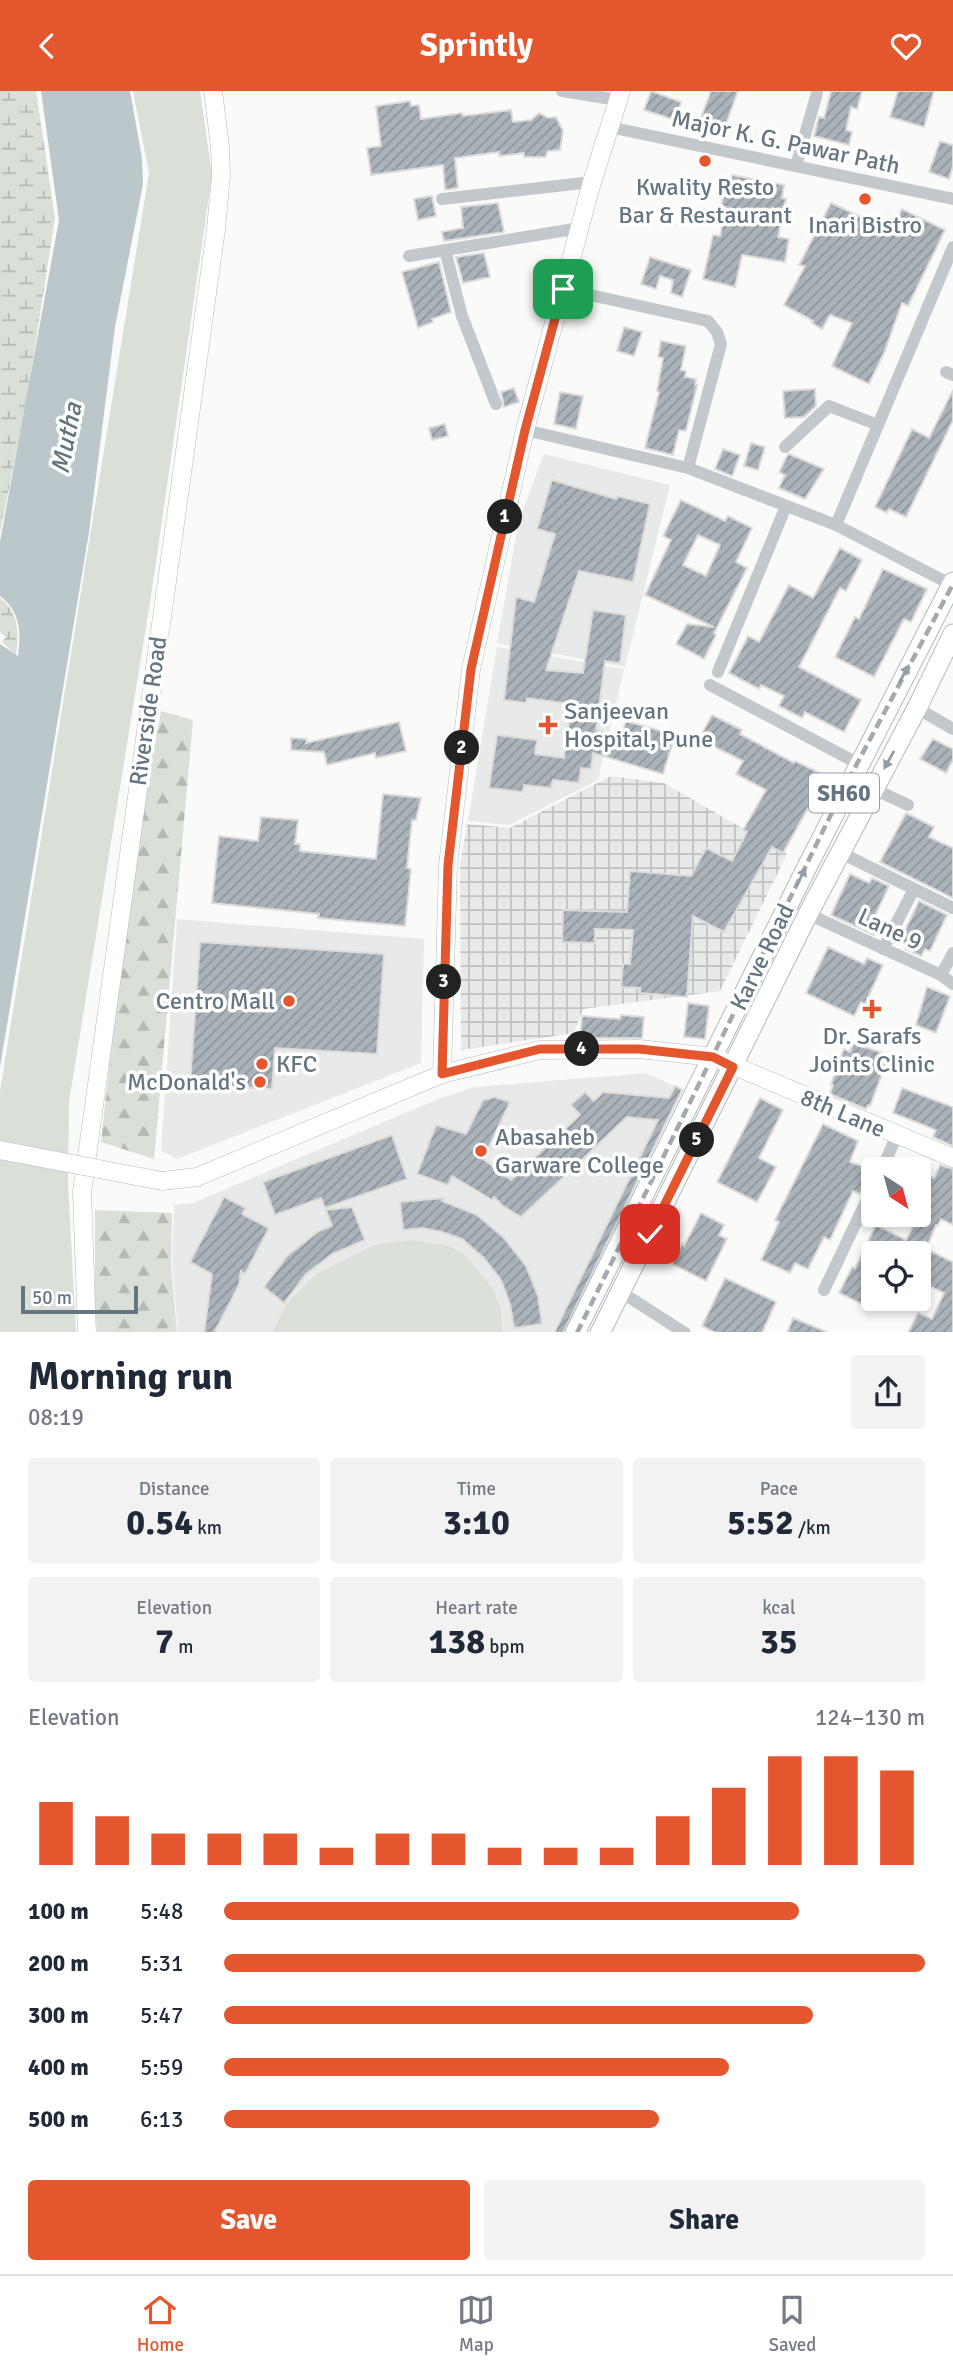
<!DOCTYPE html>
<meta charset="utf-8">
<style>
:root{--surface:#fff;--page:#f2f2f3;--text:#1f2937;--muted:#747a83;--line:#e0e1e3;--accent:#e4572e}
body{margin:0;font-family:Signika,sans-serif;background:var(--page);color:var(--text);height:100vh;display:flex;flex-direction:column;font-size:26px;white-space:nowrap}
*{box-sizing:border-box;margin:0}
p{font-size:23px;color:var(--muted)}
.icon{flex:none;width:38px;height:38px;fill:none;stroke:currentColor;stroke-width:2;stroke-linecap:round;stroke-linejoin:round}
.map{position:relative;height:1241px;overflow:hidden}
.drawer{display:flex;flex-direction:column;background:var(--surface);flex:1}
.drawer>*{flex:none}
.needle{width:46px;rotate:144deg}
.controls{position:absolute;left:861px;top:1066px;display:grid;gap:14px}
.controls a{display:grid;place-items:center;width:70px;height:70px;border-radius:7px;background:var(--surface);box-shadow:0 4px 10px #0003;font-size:35px}
.scale{position:absolute;left:21px;bottom:18px;width:117px;box-sizing:border-box;padding-left:7px;border:4px solid #657683;border-top:0;font-size:19px;line-height:24px;white-space:nowrap;color:#657683;-webkit-text-stroke:5px #fff;paint-order:stroke}
.pin{position:absolute;display:grid;place-items:center;width:60px;height:60px;color:#fff;margin:-30px;border-radius:14px;box-shadow:0 4px 10px #0006}
.km{position:absolute;width:35px;height:35px;margin:-18px;border-radius:50%;background:#222;color:#fff;font-size:19px;line-height:35px;text-align:center}
.round{display:grid;place-items:center;flex:none;width:74px;height:74px;border-radius:7px;background:var(--page)}
.overview{display:flex;align-items:center;justify-content:space-between;height:119px;padding:0 28px}
h1{font-size:38px;font-weight:700;line-height:52px}
.metrics{display:grid;grid-template-columns:repeat(3,1fr);gap:10px;height:119px;padding:7px 28px}
.metrics div{display:grid;align-content:center;border-radius:7px;background:var(--page);text-align:center}
.metrics b{font-size:35px;font-weight:700}
.metrics small{font-size:19px;font-weight:400}
.metrics p{font-size:19px}
.chart{height:196px;padding:14px 28px}
.chart p{display:flex;justify-content:space-between}
.chart svg{width:100%;height:126px;margin-top:7px;stroke:var(--accent);stroke-width:6}
.action{display:flex;gap:14px;margin-top:auto;padding:14px 28px}
.action a{flex:1;height:80px;border-radius:7px;background:var(--accent);color:#fff;font-size:28px;font-weight:700;line-height:80px;text-align:center}
.action a+a{background:var(--page);color:var(--text)}
ul{padding:0 28px;list-style:none;font-size:23px}
li{display:grid;grid-template-columns:112px 84px 1fr;align-items:center;height:52px}
li i{height:18px;border-radius:9px;background:var(--accent)}
header{display:flex;justify-content:space-between;align-items:center;height:91px;padding:0 28px;background:var(--accent);color:#fff;font-size:32px;font-weight:700}
.menu{display:flex;justify-content:space-around;align-items:center;height:98px;border-top:2px solid var(--line);background:var(--surface);font-size:19px;color:var(--muted)}
.menu a{display:grid;justify-items:center;gap:4px}
.menu .selected{color:var(--accent)}
.map>svg:first-child{display:block}
</style>
<header><svg class="icon" aria-label="back" viewBox="0 0 24 24"><path d="M15 5l-7 7 7 7"/></svg>Sprintly<svg class="icon" aria-label="heart" viewBox="0 0 24 24"><path d="M12 20l-8-8c-3-5 5-10 8-4 3-6 11-1 8 4z"/></svg></header>
<div class="map">
<svg width="953" height="1242" viewBox="0 0 953 1242">
<defs>
<pattern id="industrial-grid" width="8" height="8" patternUnits="userSpaceOnUse" patternTransform="scale(1.75)"><rect width="8" height="8" fill="#e8e9e9"/><path d="M0 4h8M4 0v8" fill="none" stroke="#c0c1c2"/></pattern>
<pattern id="forest-firs" width="22" height="20" patternUnits="userSpaceOnUse" patternTransform="scale(1.75)"><rect width="22" height="20" fill="#dadfd7"/><path d="M5 1l3.5 6h-7zM16 11l3.5 6h-7z" fill="#b4b9b4"/></pattern>
<pattern id="wetland-marsh" width="20" height="14" patternUnits="userSpaceOnUse" patternTransform="scale(1.75)"><rect width="20" height="14" fill="#dadfd7"/><path d="M1 5h8M5 5V1M11 12h8M15 12V8" fill="none" stroke="#b4b9b4"/></pattern>
<pattern id="building-hatch" width="6" height="6" patternUnits="userSpaceOnUse" patternTransform="scale(1.75)"><rect width="6" height="6" fill="#aab3b9"/><path d="M-1 1l2-2M0 6l6-6M5 7l2-2" fill="none" stroke="#8e969c"/></pattern>
</defs>
<rect width="100%" height="100%" fill="#fafaf8"/>
<g fill="#e8e9e9">
<path d="M544,363L670,394L625,576L497,552L519,429Z"/>
<path d="M497,556L624,578L598,689L509,734L468,730Z"/>
<path d="M177,828L424,848L421,972L177,1068L161,1060Z"/>
<path d="M647,982L680,998L553,1241H178L172,1173L174,1114L193,1112L438,1008L474,996Z"/>
</g>
<path fill="url(#industrial-grid)" d="M611,685L664,692L787,763L720,900L583,918L574,942L461,959L460,773L467,733L510,737Z"/>
<g fill="#dadfd7">
<path d="M133,0H200L212,84L151,505L69,1011L68,1092L76,1241L0,1242V1000L149,82Z"/>
<path d="M412,1149L449,1155L464,1163L493,1198L501,1219L502,1241H273L286,1214L315,1184L375,1154Z"/>
</g>
<g fill="url(#forest-firs)">
<path d="M161,620L193,629L154,1068L101,1051L131,778Z"/>
<path d="M95,1119L172,1122L171,1174L177,1241H97L95,1213Z"/>
</g>
<g fill="url(#wetland-marsh)">
<path d="M0,0H36L55,127L28,301L0,442Z"/>
<path d="M0,507C19,521 19,543 16,564L2,551L6,546L0,541Z"/>
</g>
<path fill="#bbc7cb" d="M41,0H130L142,67L143,93L115,236L89,441L0,976V553L18,565C21,541 21,521 0,505V451L59,129Z"/>
<g fill="url(#building-hatch)" stroke="#dcdcda" stroke-width="2" fill-rule="evenodd">
<path d="M651,0L681,11L675,29L644,19Z"/>
<path d="M711,0H738L723,41L699,32Z"/>
<path d="M831,0H862L857,18L851,16L846,39L852,41L849,54L814,45L819,26L824,27Z"/>
<path d="M898,0H934L924,36L890,26Z"/>
<path d="M410,10L411,15L419,14L421,28L462,22L463,25L511,19L513,31L531,29L539,22L548,27L556,26L563,40L560,59L548,60L545,66H524V62L499,65V61L455,67L458,97L445,99L443,74L371,84L367,57L381,55L376,15Z"/>
<path d="M940,50L953,54V75L949,88L929,81Z"/>
<path d="M732,84L784,94L782,107L786,108L778,146L789,148L785,171L742,164L735,196L703,188L713,144L720,145L726,116L721,115L725,97L729,98Z"/>
<path d="M432,105L436,125L418,129L414,108Z"/>
<path d="M498,112L504,141L444,150L442,141L463,137L461,116Z"/>
<path d="M831,112L891,140L902,118L945,139L908,215L902,212L884,262L869,293L832,275L852,232L830,224L822,238L812,232L813,230L784,214L805,175L799,174Z"/>
<path d="M484,162L490,186L463,192L456,166Z"/>
<path d="M650,166L691,179L682,206L671,202L673,189L660,185L656,198L641,193Z"/>
<path d="M439,171L451,221L432,228L433,231L418,237L402,181Z"/>
<path d="M624,236L642,241L634,265L617,260Z"/>
<path d="M661,250L686,255L681,279L686,280L685,286L696,288L695,294H697L686,340L679,339L673,364L645,357L659,301L657,300L663,267L658,266Z"/>
<path d="M514,297L519,311L504,316L501,301Z"/>
<path d="M815,298L816,315L804,326L785,327L783,300Z"/>
<path d="M953,299V329L906,426L889,418L887,422L875,416L912,338L929,347Z"/>
<path d="M560,301L583,305L576,338L554,333Z"/>
<path d="M445,333L448,345L432,349L429,337Z"/>
<path d="M751,352L765,356L758,379L744,375Z"/>
<path d="M723,358L740,364L732,385L715,378Z"/>
<path d="M789,363L824,378L805,408L779,397L785,384L779,381L787,365Z"/>
<path d="M552,389L616,408L617,405L650,413L633,491L579,480L546,579L583,582L593,519L626,524L620,572L605,570L596,639L621,646L626,630L675,644L663,683L593,662L591,678L581,677L579,692L553,689L551,697L524,694L523,701L489,697L497,644L537,649L535,663L564,667L571,613L527,607L526,612L504,609L516,506L534,511L555,443L537,438Z"/>
<path d="M681,409L725,430L728,425L752,437L736,471L747,477L714,542L716,544L704,568L676,553L687,533L714,536L645,504L671,449L663,445ZM698,444L720,454L706,485L683,474Z"/>
<path d="M840,457L862,469L846,500L840,497L799,576L861,609L844,641L805,621L802,627L779,615L784,605L761,594L759,598L729,582L748,545L759,551L789,494L813,507Z"/>
<path d="M883,478L927,498L911,531L904,528L874,586L835,566L855,526L859,528Z"/>
<path d="M712,624L742,639L740,643L794,672L795,670L824,684L808,717L783,762L772,756L724,841L693,825L687,906L640,902V897L621,896L623,873H630L633,839L595,838V852L562,851L563,819L627,821L630,780L691,785L706,757L732,770L747,741L743,739L766,699L736,683L743,670L699,648Z"/>
<path d="M399,631L406,660L376,667L375,662L327,674L324,661L291,659V647L307,648L306,652Z"/>
<path d="M933,648L953,658V669L946,682L920,668Z"/>
<path d="M383,703L421,707L416,729H412L407,777L411,778L405,835L318,827L319,823L212,812L219,745L258,750L261,726L298,729L295,753H300V760L376,768Z"/>
<path d="M906,722L934,736L929,746L953,757V807L880,771Z"/>
<path d="M850,783L869,792L872,787L889,795L872,831L879,835L874,844L831,824Z"/>
<path d="M919,810L947,824L930,860L925,858L921,865L905,858L906,853L900,850Z"/>
<path d="M200,851L384,863L377,963L275,957L272,998L190,993Z"/>
<path d="M828,856L864,873L867,867L883,874L865,913L861,911L854,925L806,902Z"/>
<path d="M927,896L950,905L936,942L916,934Z"/>
<path d="M688,912L709,915L705,948L684,946Z"/>
<path d="M621,924L644,926L642,947H580L582,925L620,928Z"/>
<path d="M853,952L889,964L870,1015L868,1014L866,1018L830,1003L833,994L831,993L844,958L850,961Z"/>
<path d="M675,995L682,999L563,1242H554L658,1029L627,1026L521,1126L503,1115L494,1106L492,1109L452,1085L448,1094L417,1083L436,1034L466,1043L483,1009L495,1006L510,1011L483,1068L511,1089L580,1024L571,1014L585,1001L594,1010L603,1001L669,1007Z"/>
<path d="M902,997L953,1016V1055L933,1046L936,1039L893,1022Z"/>
<path d="M760,1007L783,1019L759,1067L776,1076L757,1111L717,1091Z"/>
<path d="M823,1033L858,1050L850,1071L873,1079L860,1103L853,1100L830,1149L824,1146L808,1178L795,1172L790,1182L761,1169L779,1131L775,1129Z"/>
<path d="M392,1044L407,1088L325,1117L321,1107L275,1124L263,1091Z"/>
<path d="M940,1074L953,1078V1134L941,1128L938,1134H936L926,1158L953,1171V1242H908L918,1222L932,1228L944,1202L919,1190V1162H873V1200L866,1215L839,1202L852,1176L855,1177L876,1134L906,1149L919,1124V1080L934,1087Z"/>
<path d="M224,1106L246,1117L242,1123L269,1137L245,1183L241,1180L239,1194L214,1242H204L212,1183L190,1171Z"/>
<path d="M444,1107L442,1110L477,1124L504,1147L526,1175L538,1205L542,1233L514,1237L510,1213L501,1189L484,1167L462,1148L442,1141L422,1137L403,1139L400,1111Z"/>
<path d="M352,1116L365,1149L332,1163L306,1183L284,1212L264,1196L287,1165L319,1140L332,1135L326,1119Z"/>
<path d="M701,1122L724,1134L719,1144L727,1148L706,1190L672,1173L682,1153L684,1155Z"/>
<path d="M725,1187L776,1211L762,1242H716L702,1235Z"/>
<path d="M793,1227L827,1241V1242H787Z"/>
</g>
<g fill="none" stroke-linecap="round" stroke-linejoin="round">
<defs>
<g id="secondary">
<path d="M442,983L448,774L471,578L525,339L592,91L621,0"/>
<path d="M162,1090L197,1086L442,983L540,959L639,958L713,966L953,1067"/>
<path d="M87,1242L82,1101L216,138L221,84L220,56L213,0"/>
</g>
<g id="primary">
<path d="M575,1242L806,778L953,491"/>
<path d="M600,1242L808,823L917,617L953,543"/>
</g>
</defs>
<use href="#secondary" stroke="#b3babf" stroke-width="19"/>
<use href="#primary" stroke="#b5babe" stroke-width="21"/>
<g stroke="#c3c8cc" stroke-width="12">
<path d="M562,0L618,9"/>
<path d="M609,36L953,108"/>
<path d="M796,75L817,2"/>
<path d="M442,108L592,91"/>
<path d="M445,159L462,225L496,313"/>
<path d="M409,165L580,137"/>
<path d="M563,198L708,230L717,241L721,253L688,377"/>
<path d="M946,281L953,284"/>
<path d="M525,339L688,377L836,434L952,494"/>
<path d="M785,356L829,315L878,334"/>
<path d="M836,434L953,156"/>
<path d="M718,581L786,415"/>
<path d="M710,594L859,673"/>
<path d="M917,617L953,638"/>
<path d="M874,698L908,714"/>
<path d="M839,761L953,817"/>
<path d="M808,823L941,884L953,893"/>
<path d="M883,858L914,798"/>
<path d="M941,884L953,862"/>
<path d="M882,1078L897,1044"/>
<path d="M824,1199L873,1096"/>
<path d="M621,1201L685,1242"/>
</g>
<use href="#secondary" stroke="#fff" stroke-width="18"/>
<use href="#primary" stroke="#fff" stroke-width="19"/>
<path stroke="#a2aab0" stroke-width="4.5" stroke-dasharray="10 5" stroke-linecap="butt" d="M577,1242L844,697L953,493"/>
<defs>
<path id="secondary-bridge" d="M0,1059L162,1090"/>
</defs>
<use href="#secondary-bridge" stroke="#b3babf" stroke-width="19" stroke-linecap="butt"/>
<use href="#secondary-bridge" stroke="#fff" stroke-width="18"/>
</g>
<defs><path id="oneway-solid" d="M-6-.8H1V-3.2L6.5 0L1 3.2V.8H-6Z" transform="scale(1.75)"/></defs>
<g fill="#939fa8">
<use href="#oneway-solid" transform="translate(904 583) rotate(-62)"/>
<use href="#oneway-solid" transform="translate(889 669) rotate(119)"/>
<use href="#oneway-solid" transform="translate(801 786) rotate(-63)"/>
</g>
<g fill="none" stroke-linecap="round" stroke-linejoin="round">
<defs>
<path id="route" d="M563,198L525,339L471,578L448,774L442,983L540,958H639L713,966L733,976L650,1143"/>
</defs>
<use href="#route" stroke="#fff" stroke-width="14"/>
<use href="#route" stroke="#e4572e" stroke-width="9"/>
</g>
<g fill="#e4572e" stroke="#fff" stroke-width="2.5">
<circle cx="705" cy="70" r="7"/>
<circle cx="865" cy="108" r="7"/>
<path d="M544.5 623.5h7v7h7v7h-7v7h-7v-7h-7v-7h7z"/>
<circle cx="289" cy="910" r="7"/>
<path d="M868.5 907.5h7v7h7v7h-7v7h-7v-7h-7v-7h7z"/>
<circle cx="262" cy="973" r="7"/>
<circle cx="260" cy="991" r="7"/>
<circle cx="481" cy="1060" r="7"/>
</g>
<g text-anchor="middle" stroke-width="7" stroke-linejoin="round" paint-order="stroke">
<rect fill="#fff" stroke="#939fa8" stroke-width="2" x="809" y="682.5" width="70" height="39" rx="5"/>
<g font-size="23" font-weight="bold" fill="#657683">
<text x="844" y="710">SH60</text>
</g>
<g font-size="24" fill="#657683" stroke="#fff">
<text transform="translate(786 51) rotate(12)" y="8">Major K. G. Pawar Path</text>
<text transform="translate(148 620) rotate(-82)" y="8">Riverside Road</text>
<text transform="translate(890 838) rotate(25)" y="8">Lane 9</text>
<text transform="translate(762 866) rotate(-64)" y="8">Karve Road</text>
<text transform="translate(843 1022) rotate(23)" y="8">8th Lane</text>
</g>
<g font-size="24" fill="#657683" stroke="#fff">
<text x="705" y="104">Kwality Resto<tspan x="705" dy="28">Bar &amp; Restaurant</tspan></text>
<text x="865" y="142">Inari Bistro</text>
<text x="564" y="628" text-anchor="start">Sanjeevan<tspan x="564" dy="28">Hospital, Pune</tspan></text>
<text x="275" y="918" text-anchor="end">Centro Mall</text>
<text x="872" y="953">Dr. Sarafs<tspan x="872" dy="28">Joints Clinic</tspan></text>
<text x="276" y="981" text-anchor="start">KFC</text>
<text x="246" y="999" text-anchor="end">McDonald's</text>
<text x="495" y="1054" text-anchor="start">Abasaheb<tspan x="495" dy="28">Garware College</tspan></text>
</g>
<g font-size="26" font-style="italic" fill="#60757c" stroke="#fff">
<text transform="translate(66 347) rotate(-79)" y="9">Mutha</text>
</g>
</g>
</svg>
<div class="controls">
<a><svg class="needle" viewBox="-14 -14 28 28"><path d="M0-13l5 13h-10z" fill="#e53935"/><path d="M0 13l5-13h-10z" fill="#747a83"/></svg></a>
<a><svg class="icon" aria-label="locate" viewBox="0 0 24 24"><circle cx="12" cy="12" r="6"/><path d="M12 2v4M12 18v4M2 12h4M18 12h4"/></svg></a>
</div>
<div class="scale">50 m</div>
<div class="pin" style="left:563px;top:198px;background:#1e9e55"><svg class="icon" aria-label="arrive" viewBox="0 0 24 24"><path d="M6 21V4h12l-3 4 3 4H6"/></svg></div>
<div class="pin" style="left:650px;top:1143px;background:#d93025"><svg class="icon" aria-label="check" viewBox="0 0 24 24"><path d="M5 12l5 5 9-10"/></svg></div>
<b class="km" style="left:505px;top:426px">1</b>
<b class="km" style="left:462px;top:657px">2</b>
<b class="km" style="left:444px;top:891px">3</b>
<b class="km" style="left:582px;top:958px">4</b>
<b class="km" style="left:697px;top:1049px">5</b>
</div>
<section class="drawer">
<div class="overview"><div><h1>Morning run</h1><p>08:19</p></div><a class="round"><svg class="icon" aria-label="share" viewBox="0 0 24 24"><path d="M12 15V3M7 8l5-5 5 5M5 13v7h14v-7"/></svg></a></div>
<div class="metrics">
<div><p>Distance</p><b>0.54<small> km</small></b></div>
<div><p>Time</p><b>3:10</b></div>
<div><p>Pace</p><b>5:52<small> /km</small></b></div>
</div>
<div class="metrics">
<div><p>Elevation</p><b>7<small> m</small></b></div>
<div><p>Heart rate</p><b>138<small> bpm</small></b></div>
<div><p>kcal</p><b>35</b></div>
</div>
<div class="chart"><p><span>Elevation</span>124–130 m</p>
<svg viewBox="0 0 160 44" preserveAspectRatio="none"><path d="M5 44V22M15 44V27M25 44V33M35 44V33M45 44V33M55 44V38M65 44V33M75 44V33M85 44V38M95 44V38M105 44V38M115 44V27M125 44V17M135 44V6M145 44V6M155 44V11"/></svg>
</div>
<ul>
<li><b>100 m</b>5:48<i style="width:82%"></i></li>
<li><b>200 m</b>5:31<i style="width:100%"></i></li>
<li><b>300 m</b>5:47<i style="width:84%"></i></li>
<li><b>400 m</b>5:59<i style="width:72%"></i></li>
<li><b>500 m</b>6:13<i style="width:62%"></i></li>
</ul>
<div class="action"><a>Save</a><a>Share</a></div>
</section>
<nav class="menu">
<a class="selected"><svg class="icon" aria-label="home" viewBox="0 0 24 24"><path d="M3 11l9-7 9 7M6 9v11h12V9"/></svg>Home</a>
<a><svg class="icon" aria-label="map" viewBox="0 0 24 24"><path d="M3 6l6-2 6 2 6-2v14l-6 2-6-2-6 2zM9 4v14M15 6v14"/></svg>Map</a>
<a><svg class="icon" aria-label="saved" viewBox="0 0 24 24"><path d="M7 4h10v16l-5-4-5 4z"/></svg>Saved</a>
</nav>
